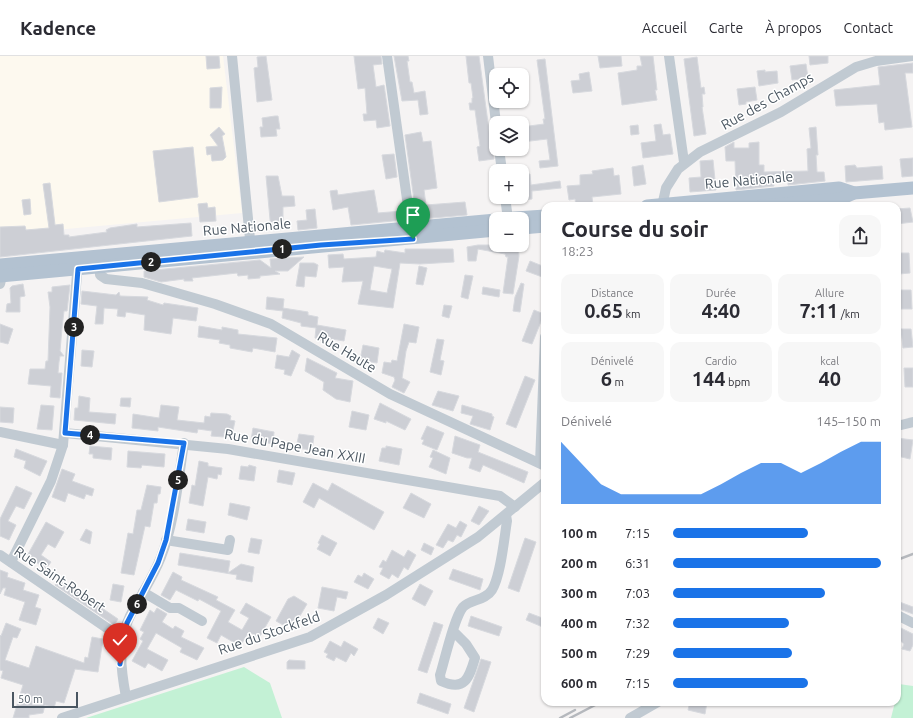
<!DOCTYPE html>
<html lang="fr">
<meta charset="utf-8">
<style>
:root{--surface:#fff;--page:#f7f7f7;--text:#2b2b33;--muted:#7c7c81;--line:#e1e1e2;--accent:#1a73e8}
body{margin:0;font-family:Ubuntu,sans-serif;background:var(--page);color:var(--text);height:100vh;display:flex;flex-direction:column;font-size:15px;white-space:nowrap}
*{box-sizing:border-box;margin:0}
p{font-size:13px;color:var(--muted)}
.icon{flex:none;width:22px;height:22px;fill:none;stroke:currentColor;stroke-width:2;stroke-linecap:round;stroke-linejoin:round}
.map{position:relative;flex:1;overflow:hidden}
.panel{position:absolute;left:541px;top:146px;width:360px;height:504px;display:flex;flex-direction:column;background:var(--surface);border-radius:12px;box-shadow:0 1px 3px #0004}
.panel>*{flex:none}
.tools{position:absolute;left:489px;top:12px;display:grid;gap:8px}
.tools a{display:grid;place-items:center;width:40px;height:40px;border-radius:8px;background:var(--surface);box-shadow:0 1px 3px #0004;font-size:20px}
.scale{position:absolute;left:12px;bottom:10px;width:66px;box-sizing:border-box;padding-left:4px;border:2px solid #4a5661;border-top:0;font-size:11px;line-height:14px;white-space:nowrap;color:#4a5661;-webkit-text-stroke:3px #fff;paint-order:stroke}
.pin{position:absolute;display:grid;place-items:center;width:34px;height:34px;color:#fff;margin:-41px -17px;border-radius:50% 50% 50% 0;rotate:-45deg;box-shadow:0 0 4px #0007}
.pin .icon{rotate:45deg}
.km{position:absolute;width:20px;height:20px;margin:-10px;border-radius:50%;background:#222;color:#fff;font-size:11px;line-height:20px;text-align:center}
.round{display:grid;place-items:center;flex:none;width:42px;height:42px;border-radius:12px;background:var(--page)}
.headline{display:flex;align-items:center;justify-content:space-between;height:68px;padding:0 20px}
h1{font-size:22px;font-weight:700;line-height:30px}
.stats{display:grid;grid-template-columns:repeat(3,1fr);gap:6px;height:68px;padding:4px 20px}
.stats div{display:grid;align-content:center;border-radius:10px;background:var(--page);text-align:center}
.stats b{font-size:20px;font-weight:700}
.stats small{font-size:11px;font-weight:400}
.stats p{font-size:11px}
.chart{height:112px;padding:8px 20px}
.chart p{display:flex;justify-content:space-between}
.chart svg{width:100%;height:72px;margin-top:4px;fill:var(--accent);opacity:.7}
ul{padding:0 20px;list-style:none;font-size:13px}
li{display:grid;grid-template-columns:64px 48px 1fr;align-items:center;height:30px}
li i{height:10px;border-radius:5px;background:var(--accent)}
header{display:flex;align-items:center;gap:24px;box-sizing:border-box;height:56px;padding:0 20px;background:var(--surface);border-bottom:1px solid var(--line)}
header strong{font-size:19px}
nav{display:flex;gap:22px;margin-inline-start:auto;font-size:14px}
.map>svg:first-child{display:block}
</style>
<header>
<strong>Kadence</strong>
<nav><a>Accueil</a><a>Carte</a><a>À propos</a><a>Contact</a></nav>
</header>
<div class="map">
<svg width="913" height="662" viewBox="0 0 913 662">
<rect width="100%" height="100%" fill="#f5f3f3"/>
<path fill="#fdf9ef" d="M0,0H223L242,157L0,179Z"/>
<g fill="#c3f1d5">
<path d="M244,611L270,627L282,662H86Z"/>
<path d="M899,628L913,630V662H891L895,646H897Z"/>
</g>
<g fill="#cdcfd5" stroke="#d7d9de" fill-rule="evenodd">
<path d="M206,0H219L220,12L207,13Z"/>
<path d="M266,0L272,44L257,46L254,12L258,11L257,1Z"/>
<path d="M354,0H381L382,8L373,9L376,31L384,29L390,70L377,72L376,64L364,65L363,58H367L365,32L358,33Z"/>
<path d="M394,0H408L409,5H407L410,26H412L414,37L425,35L428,58L420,59L418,44L402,45Z"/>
<path d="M466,0H479L491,89H493L494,103L479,105L477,91L480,90L479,83L475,54H470L469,47H472V42H473L471,27H469Z"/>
<path d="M598,0H621L622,10L600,12Z"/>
<path d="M640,0H653L657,34H655L657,44L622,49L618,17L637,14V10H642Z"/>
<path d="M809,0H828V7L810,9Z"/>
<path d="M697,1L701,32L704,31L705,38H702L703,51H702L706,78L694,80L684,3Z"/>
<path d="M545,3L558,110L540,112L539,105L550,104L547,83L522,86V71L544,68L543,63H545L537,4Z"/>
<path d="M913,7V17H905L912,71L885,74L884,66L879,67L877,48L836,50L834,34L880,29L878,11Z"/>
<path d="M806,8L808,22L792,24L790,10Z"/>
<path d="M765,14V16L777,15L778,27L759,30L757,15Z"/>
<path d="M589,16L592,35L573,37L571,25L580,24L579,18Z"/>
<path d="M222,31L221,52H210V32Z"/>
<path d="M755,31L757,44L746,46V48L739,49L737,33Z"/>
<path d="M275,60H278L280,73H276L277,80L261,81L260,71H263L262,62Z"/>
<path d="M661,68L663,79L670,78L673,98L643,102L641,87L656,85L654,69Z"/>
<path d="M638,69L639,78L631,79L630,70Z"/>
<path d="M219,71L225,78L222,80L226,101L223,104L212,105L211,98L207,99L206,91L218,90L210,79Z"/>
<path d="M816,71L818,99H816L817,116H824L825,125L788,129V125H773L774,130L736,134L735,105H726L725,91L734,86V92H749V87L759,86V109H764V116L808,115L807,93L811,92L809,72Z"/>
<path d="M421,76L423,86L431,85L437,132L424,134L426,149L465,146L467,159L421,163L416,158L405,79Z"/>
<path d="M193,91L198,141L159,146L153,95Z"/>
<path d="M394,98L397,121L386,123L382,99Z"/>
<path d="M913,102V120L902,121L900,103Z"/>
<path d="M713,104L716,134L690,136L689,122L701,121L700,105Z"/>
<path d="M643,109L646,128L634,130L632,111Z"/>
<path d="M855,109L857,112L882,110L883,123L846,126L845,110Z"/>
<path d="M613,112L614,120L619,119L621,138L592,141L593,149H576L575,143L569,144L567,130L580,129V119L593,118L592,115Z"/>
<path d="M530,118L531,129L560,125L561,132L532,135V143L522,144V119Z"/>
<path d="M266,120H278L282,140H294L295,150L283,151V173L271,174Z"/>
<path d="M50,127L55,169L63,168L64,179H69V181L107,176L106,174L110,172L137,168V171L191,167L192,180L0,201V171L25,170L26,174L49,172L43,128Z"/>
<path d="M337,134L338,139L374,134L378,157L402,155L403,164L351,169L348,151L333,154L330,135Z"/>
<path d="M30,143L31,158L24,159L22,144Z"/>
<path d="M207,147L208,152L215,151L216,165L200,166L198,148Z"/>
<path d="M910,152L913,166L897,168V153Z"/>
<path d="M315,153L317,172L298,174L297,165L307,164L306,154Z"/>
<path d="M478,189H518L519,200L513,238L503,237L508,201H506L505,198L478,193L476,205H468L467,191Z"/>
<path d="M405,193H453L454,206L420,208L400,207L393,252L358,248L363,225L342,226L344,211L329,212L328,199L343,198L344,203L376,201L377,195L384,197L385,194L405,197ZM374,210L392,213L387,237L370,234Z"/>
<path d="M898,197H909L910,217L899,218Z"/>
<path d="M304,201L288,215H275L280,218L260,220V222L248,223V219L238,220L237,217L192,222L193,225H184V223L161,226L144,221V215L260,204L271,212L270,203Z"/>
<path d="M530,205L545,211V222L526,215Z"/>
<path d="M300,207H314L318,209L316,221L305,220L304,231L296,230Z"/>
<path d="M419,210L427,212L423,229L416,228Z"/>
<path d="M465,219L473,220L468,243L461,241Z"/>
<path d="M521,227L524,228L520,256L513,255L515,241Z"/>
<path d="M23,228L25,240L20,241V256H6L7,248L11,247L10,232L12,230Z"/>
<path d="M70,229L67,255H64L62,272L60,295L64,300H60L59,306L58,317H62L60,342L50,341L51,330L28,328L30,313H45L46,305H48L50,251L48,236H52V231Z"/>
<path d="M483,231L500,234L499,241L482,238Z"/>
<path d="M900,234H911L912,253H901Z"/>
<path d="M82,235L116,239L119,236L120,240L148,241L147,244L163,249L164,247L198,252L196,265L173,262L171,278L144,274L145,259L126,256L125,261L117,260L118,253L104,252L103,268H95L97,250L81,248Z"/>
<path d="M267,241L284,243L283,252L308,256V259L318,261L317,269L346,274L344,285L332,283L326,286L315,282L316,272L301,270V267L282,262L283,255L266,253Z"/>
<path d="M444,249L452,250L449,262L442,260Z"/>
<path d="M534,254L544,258L532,288L522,285Z"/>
<path d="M0,268L13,273L8,288L0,286Z"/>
<path d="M404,268L419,271L416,287L409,286L406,295L402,322L410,326L404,337L392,331L395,324L394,321L382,317L384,306L391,307L392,304L397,305Z"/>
<path d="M199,270L222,274V271L238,274V278L277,282L275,296L253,292L252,296L230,292V289L219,287L220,284L198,281Z"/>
<path d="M901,273H911L913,291L903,292Z"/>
<path d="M437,283L444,284L440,304L444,305L441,319L430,316Z"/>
<path d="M363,289L379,292L377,307L360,304Z"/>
<path d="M82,294L94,295L92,311L81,310Z"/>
<path d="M292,294L300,299L291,320L284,318L285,314L275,312L277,299L289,301Z"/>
<path d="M307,302L337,317L335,322L353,325L350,346L336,343L323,334L324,326L305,315Z"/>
<path d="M904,312H913V331H905Z"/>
<path d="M525,320L535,324L516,372L506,368Z"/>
<path d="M438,335L459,340L453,355L432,349Z"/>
<path d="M79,340L90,342L89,356L116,358L115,368L74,364L75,352H78Z"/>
<path d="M121,342H131L130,351L120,350Z"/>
<path d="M380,347L411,363L405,374L386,365V367L374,363Z"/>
<path d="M41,349L54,350L52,374L37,373Z"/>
<path d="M161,349L179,351L177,364L204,367L205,360L210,361L211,357L227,358L231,360L230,364L235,365L232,379L224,377V381L211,380L212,375L198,373L197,377L158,371V375L132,372L133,358L159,362Z"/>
<path d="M462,349L492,358V360L494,361L490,374L470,368L473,360L461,357Z"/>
<path d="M0,351L14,352L13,367L0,366Z"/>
<path d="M352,355L369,359L366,374L349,371Z"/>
<path d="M427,370L444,377L437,394L422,388L424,384L421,383Z"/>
<path d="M253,372L274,376L273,388L251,384Z"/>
<path d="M299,378L314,380L312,394L296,392Z"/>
<path d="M455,380L480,389L478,396L528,416L524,427L483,409L480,416L469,412L472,402H467L452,397Z"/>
<path d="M897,382L913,384L910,403L897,400Z"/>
<path d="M90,390L112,392L111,404L93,402V398H89Z"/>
<path d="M386,390L402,393L399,409L379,405L382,392H386Z"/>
<path d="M16,393L47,405L40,420L24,412L26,405L14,401Z"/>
<path d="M433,394L450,402L446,418L429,411L433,402L430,401Z"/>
<path d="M128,395L165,398L164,411L142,409L141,412L127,411Z"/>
<path d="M199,405L208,407V410L222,412L221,419L218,418L217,423L208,421L203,450L189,447L192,429L195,430Z"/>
<path d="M249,409L256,411L254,425L239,423L241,410L248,411Z"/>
<path d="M62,413L75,418L72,425L94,433L92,440L86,438L84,443L68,437L65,446L52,441Z"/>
<path d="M279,414L295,417L292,429L277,426Z"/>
<path d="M313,427L328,435L332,427L384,456L374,474L319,442L314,452L303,446Z"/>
<path d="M147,429L161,431L160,438H158L157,447H154L150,471L145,470L134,519L121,517L128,477L133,478L137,454H141Z"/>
<path d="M16,430L32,437L24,453L16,450L8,465L16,469L9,484L0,480V463Z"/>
<path d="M411,437L431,448L424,462L403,452Z"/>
<path d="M230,447L250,451L247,464L228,459Z"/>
<path d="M479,450L489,455L479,469L471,465Z"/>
<path d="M188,463L206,466L204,477L186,474Z"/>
<path d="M460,465L467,469L461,481L457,479L453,486L448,484L443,492L436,489L448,468L456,472Z"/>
<path d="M46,466L64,476L55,492L48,488L41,499L51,506L46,513L27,500Z"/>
<path d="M86,473L92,476L90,488L80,484Z"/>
<path d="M322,479L337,487L330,500L317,493L320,488L318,487Z"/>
<path d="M251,482L262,484L259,498L248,496Z"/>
<path d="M525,482L536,486L519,536L508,532Z"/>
<path d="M424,487L434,492L431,499L421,494Z"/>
<path d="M392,494L404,501L408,494L416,499L408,514L404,511L398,522L392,518L389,523L380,518L383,512L379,511L383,504L386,506Z"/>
<path d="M180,497L230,505L228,517L241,508L254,511L252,526L236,523L237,519L178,509Z"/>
<path d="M453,513L483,523L480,534L449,523Z"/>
<path d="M0,514L8,517L7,521L25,527L23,534L39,539L35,551L41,553L36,569L19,564L25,546L4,539L6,532H3L0,538Z"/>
<path d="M173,516L182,521L181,524L218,541L216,544L235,554L228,566L242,574L249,562L240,557L246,547L271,561L259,582L249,576L240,590L221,579L217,587L207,582L221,555L199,543L198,545L176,534L170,544L161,539Z"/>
<path d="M364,517L374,523L368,533L354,526L358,519L362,521Z"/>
<path d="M61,524L118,563L114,569L55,529L58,525L60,526Z"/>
<path d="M113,528L124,530L121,546L110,544Z"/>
<path d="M420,528L433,535L425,550L412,543Z"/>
<path d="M322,531L348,536L346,543L337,541L334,555L318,552Z"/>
<path d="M294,540L307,548L297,565L295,564L293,569L287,567L285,570L276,565L288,543Z"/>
<path d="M897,545L913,551V558L897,552Z"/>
<path d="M157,552L167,558L162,566L173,573L175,570L184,575L181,581L204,592L197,604L180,596L182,592L156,577L147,593L168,604L162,615L148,607L145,612L132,605L143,585L140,583L144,576L140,574L150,554L154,557Z"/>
<path d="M529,557L545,563V572L526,564Z"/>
<path d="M471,560L502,571L499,580L468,570Z"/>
<path d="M378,562L389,567L383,578L373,572Z"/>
<path d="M434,566L443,569L427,617L418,614Z"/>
<path d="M6,567L21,573L17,582L13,581L5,604L29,612L36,590L84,607L85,601L88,602L92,581L103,583L98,616L75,613L64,647L56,645L54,652L45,649L43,657L29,659V662H13L23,629L1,622L3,615L0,614V579L1,580Z"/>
<path d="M897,570L913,578V589L910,595L902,593L904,588L897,582Z"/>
<path d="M330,585L341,591L344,585L358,593L354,600L351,597L346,606L336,601L334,605L326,601L328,598L324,596Z"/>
<path d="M481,603L491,606L474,656L464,652Z"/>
<path d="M289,604L305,605V613H287V606Z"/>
<path d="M420,637L451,648L448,658L417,647Z"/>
<path d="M690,646H707L705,658L688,654Z"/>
</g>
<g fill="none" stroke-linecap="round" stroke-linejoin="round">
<g stroke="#c1cad2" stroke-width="10">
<path d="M232,0L251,193"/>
<path d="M387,0L412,179"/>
<path d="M488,0L496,67"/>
<path d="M669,0L684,106"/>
<path d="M499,93L502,115"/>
<path d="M505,141L508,163"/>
<path d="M662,150L666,132L678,113L700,96L781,56L856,11L876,5L913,0"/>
<path d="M99,204L100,219L106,223L142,227L163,233L215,248L271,268L390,338L545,410"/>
<path d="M0,228L4,213"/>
<path d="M897,370L913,366"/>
<path d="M0,376L63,389"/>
<path d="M65,377L228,393L500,440L515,451"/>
<path d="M540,407L545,281"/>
<path d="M166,484L228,494L230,484"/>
<path d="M0,499L123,583"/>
<path d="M11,506L51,425L63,389L78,206"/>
<path d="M143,536L170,552H179L202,565"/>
<path d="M897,559L913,567"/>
<path d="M453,575L466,588L475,602C469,622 465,636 441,625L440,619C445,603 454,562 463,551C471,543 485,545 492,534C501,519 504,483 507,465L506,459"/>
<path d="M126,641C121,614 117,586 130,560C140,540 153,522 161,501C175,465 178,425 184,387"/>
<path d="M62,662L310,581L386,539L478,481L545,426"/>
<path d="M630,662L658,646"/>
</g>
<g stroke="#b3c2d1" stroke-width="13">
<path d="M647,150L839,132L854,137"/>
<path d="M761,150L840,143L854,137L913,132"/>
<path d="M502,163L545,160"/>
<path d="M522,172L545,170"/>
<path d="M0,209L496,164"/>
<path d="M0,220L496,174"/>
</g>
<g stroke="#b5b8bd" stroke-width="2.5">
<path d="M897,504L913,498"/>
<path d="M560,662L575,654"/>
<path d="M570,662L601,646"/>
</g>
</g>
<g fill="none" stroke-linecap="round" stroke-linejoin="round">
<defs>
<path id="route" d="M120,608L123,583L127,567L158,507L166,484L184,387L65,377L78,213L321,189L413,183"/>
</defs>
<use href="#route" stroke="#fff" stroke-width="8"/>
<use href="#route" stroke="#1a73e8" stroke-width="5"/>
</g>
<g text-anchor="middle" stroke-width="3" stroke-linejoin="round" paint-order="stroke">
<g font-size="14" fill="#4a5661" stroke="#fff">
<text transform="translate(767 45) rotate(-29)" y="5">Rue des Champs</text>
<text transform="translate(749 124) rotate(-5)" y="5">Rue Nationale</text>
<text transform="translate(247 171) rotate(-5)" y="5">Rue Nationale</text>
<text transform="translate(347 296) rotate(31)" y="5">Rue Haute</text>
<text transform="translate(295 390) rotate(10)" y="5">Rue du Pape Jean XXIII</text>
<text transform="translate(60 523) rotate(34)" y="5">Rue Saint-Robert</text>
<text transform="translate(269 577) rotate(-19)" y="5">Rue du Stockfeld</text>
</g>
</g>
</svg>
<div class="tools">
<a><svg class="icon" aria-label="locate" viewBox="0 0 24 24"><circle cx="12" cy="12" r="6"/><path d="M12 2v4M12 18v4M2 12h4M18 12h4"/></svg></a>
<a><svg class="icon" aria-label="layers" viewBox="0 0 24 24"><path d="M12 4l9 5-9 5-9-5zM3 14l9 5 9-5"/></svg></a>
<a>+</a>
<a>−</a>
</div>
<div class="scale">50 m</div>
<div class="pin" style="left:413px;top:183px;background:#1e9e55"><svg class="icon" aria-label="arrive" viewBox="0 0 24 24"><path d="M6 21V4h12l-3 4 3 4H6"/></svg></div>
<div class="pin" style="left:120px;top:608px;background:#d93025"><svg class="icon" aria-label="check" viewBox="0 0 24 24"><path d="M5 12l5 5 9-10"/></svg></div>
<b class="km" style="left:282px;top:193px">1</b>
<b class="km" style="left:151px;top:206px">2</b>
<b class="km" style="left:74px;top:271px">3</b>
<b class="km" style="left:90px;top:379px">4</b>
<b class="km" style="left:178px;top:424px">5</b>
<b class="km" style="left:137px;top:548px">6</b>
<section class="panel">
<div class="headline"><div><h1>Course du soir</h1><p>18:23</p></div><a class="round"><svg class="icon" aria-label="share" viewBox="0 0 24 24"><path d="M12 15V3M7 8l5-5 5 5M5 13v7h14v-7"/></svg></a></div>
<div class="stats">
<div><p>Distance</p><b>0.65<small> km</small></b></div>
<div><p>Durée</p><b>4:40</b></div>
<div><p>Allure</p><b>7:11<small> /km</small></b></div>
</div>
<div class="stats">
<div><p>Dénivelé</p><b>6<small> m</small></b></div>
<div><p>Cardio</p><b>144<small> bpm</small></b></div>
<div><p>kcal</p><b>40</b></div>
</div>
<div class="chart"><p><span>Dénivelé</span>145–150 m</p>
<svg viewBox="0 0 160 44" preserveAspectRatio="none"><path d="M0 44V6L10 19L20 32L30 38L40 38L50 38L60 38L70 38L80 32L90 25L100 19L110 19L120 25L130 19L140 12L150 6L160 6V44z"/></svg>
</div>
<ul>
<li><b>100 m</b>7:15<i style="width:65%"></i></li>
<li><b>200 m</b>6:31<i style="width:100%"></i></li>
<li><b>300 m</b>7:03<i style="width:73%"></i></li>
<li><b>400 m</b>7:32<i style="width:56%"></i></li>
<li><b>500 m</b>7:29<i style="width:57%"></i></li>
<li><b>600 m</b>7:15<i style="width:65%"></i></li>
</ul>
</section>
</div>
